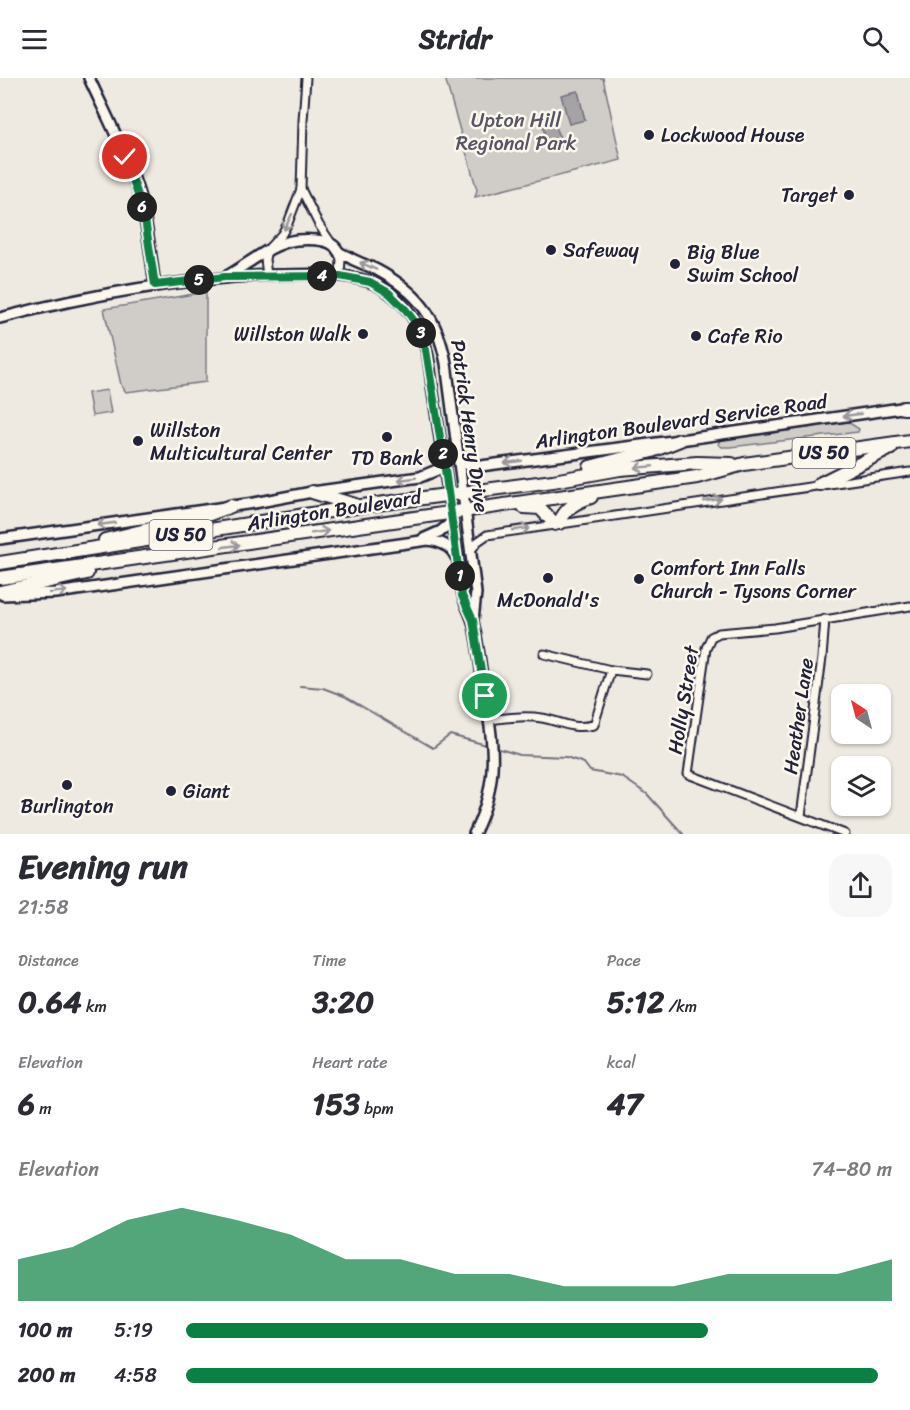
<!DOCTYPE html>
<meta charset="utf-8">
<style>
:root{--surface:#fff;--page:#f7f7f7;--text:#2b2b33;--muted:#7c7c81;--accent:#0b8043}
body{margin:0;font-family:Sriracha,sans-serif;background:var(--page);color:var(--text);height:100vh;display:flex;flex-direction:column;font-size:22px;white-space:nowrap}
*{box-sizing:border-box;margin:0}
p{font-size:20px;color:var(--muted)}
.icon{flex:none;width:33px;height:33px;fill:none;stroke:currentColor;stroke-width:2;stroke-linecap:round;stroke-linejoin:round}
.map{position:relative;height:756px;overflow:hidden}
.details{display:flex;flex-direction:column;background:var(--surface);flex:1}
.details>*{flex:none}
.needle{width:39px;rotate:324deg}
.fabs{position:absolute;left:831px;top:606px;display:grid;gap:12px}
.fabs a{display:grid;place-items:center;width:60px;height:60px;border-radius:12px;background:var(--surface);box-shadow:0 2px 4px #0004;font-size:30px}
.pin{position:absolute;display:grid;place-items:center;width:51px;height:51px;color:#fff;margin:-26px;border:3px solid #fff;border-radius:50%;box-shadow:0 2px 6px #0007}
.km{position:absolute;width:30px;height:30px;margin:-15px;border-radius:50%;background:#222;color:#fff;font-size:16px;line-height:30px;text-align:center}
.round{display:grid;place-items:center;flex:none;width:63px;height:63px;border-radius:18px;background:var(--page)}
.summary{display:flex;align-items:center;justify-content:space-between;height:102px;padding:0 18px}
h1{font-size:33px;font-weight:700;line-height:45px}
.stats{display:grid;grid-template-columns:repeat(3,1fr);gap:9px;height:102px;padding:6px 18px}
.stats div{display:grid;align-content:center}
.stats b{font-size:30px;font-weight:700}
.stats small{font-size:16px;font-weight:400}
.stats p{font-size:16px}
.chart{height:168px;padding:12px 18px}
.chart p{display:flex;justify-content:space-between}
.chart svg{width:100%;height:108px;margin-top:6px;fill:var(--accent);opacity:.7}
ul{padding:0 18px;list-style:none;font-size:20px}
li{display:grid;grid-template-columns:96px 72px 1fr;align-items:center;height:45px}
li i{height:15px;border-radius:8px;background:var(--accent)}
header{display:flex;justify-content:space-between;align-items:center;height:78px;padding:0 18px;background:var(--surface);font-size:27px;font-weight:700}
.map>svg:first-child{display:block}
</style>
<header><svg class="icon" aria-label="menu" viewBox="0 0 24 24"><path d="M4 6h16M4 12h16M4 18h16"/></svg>Stridr<svg class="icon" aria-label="search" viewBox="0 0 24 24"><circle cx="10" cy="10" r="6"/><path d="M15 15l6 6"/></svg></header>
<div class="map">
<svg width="910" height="756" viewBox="0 0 910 756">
<rect width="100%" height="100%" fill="#eeeae2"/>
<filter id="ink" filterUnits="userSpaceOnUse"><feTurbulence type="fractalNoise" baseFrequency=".0167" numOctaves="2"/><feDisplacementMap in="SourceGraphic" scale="12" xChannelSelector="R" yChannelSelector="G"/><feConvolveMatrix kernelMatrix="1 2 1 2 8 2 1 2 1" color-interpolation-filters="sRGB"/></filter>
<g filter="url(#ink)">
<g fill="#d0cdc9" stroke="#797882" stroke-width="1.5">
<path d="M445,0H603L621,82L475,119L477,112Z"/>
<path d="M206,214V304L126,314L121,307L104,231Z"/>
<path d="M107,312L111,335L92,338L88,315Z"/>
<path d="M848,344L859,351L858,354L730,369H722L718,366L721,362Z"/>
</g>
<g fill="#a6a3a7" stroke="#716f7c" stroke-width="1.5">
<path d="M578,13L585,42L569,46L561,17Z"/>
<path d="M555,30L557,54L565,68L548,74L543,48L537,37Z"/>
</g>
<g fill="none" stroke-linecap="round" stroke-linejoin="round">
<g stroke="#716f7c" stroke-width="2">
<path d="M300,608L323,610L344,618L433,670L450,657L490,668"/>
<path d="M496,670L520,677L566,679L584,685L590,693L622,699L647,716L683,756"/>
</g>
<defs>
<g id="street">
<path d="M301,111L319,147L332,166"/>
<path d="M338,174L341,181L340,198"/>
<path d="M267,198L265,181L267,172L282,156L288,145L301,111L303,43L306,0"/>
<path d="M470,474L477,464L487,457L910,394"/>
<path d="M544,576L611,592L647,596"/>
<path d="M489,642C507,640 524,637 542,640C564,644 570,652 594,647L611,592"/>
<path d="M801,738L822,580L825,541"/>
<path d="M845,756L688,696L706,570L711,559L719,555L775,550L910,528"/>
</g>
<g id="secondary">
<path d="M89,0C105,35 124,70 136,107C147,139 150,173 155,207"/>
<path d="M227,198C249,186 271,165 297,162C307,161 325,161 333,167C336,169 337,172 339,174C343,177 348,178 352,181C360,185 369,188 377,192C418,214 437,239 446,285L476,515L473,542"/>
<path d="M0,240C92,216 181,200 276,197C305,197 338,194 367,203C388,209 410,231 419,251C430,272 430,298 434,321C444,385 453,448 462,512C463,524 470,533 473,544C478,564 480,585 483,606C493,663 501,701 474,756"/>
<path d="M459,383L473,389L680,362L908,329"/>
<path d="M0,461L254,425L312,414L420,399L437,392L444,384"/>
<path d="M423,461L441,453L452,444"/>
<path d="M3,517L56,515L428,462C441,464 450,467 456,479"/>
</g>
<g id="highway">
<path d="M903,330H910"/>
<path d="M590,389L652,373L680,362"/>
<path d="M819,406L891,370"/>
<path d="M312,414L355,427"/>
<path d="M524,429L540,430L555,446"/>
<path d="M559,445C566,430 575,424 591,419"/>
<path d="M105,462L204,438L231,428"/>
<path d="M0,485L362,428L553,403L620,391L697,385L732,386"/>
<path d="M0,500L697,399L744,386L910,363"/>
<path d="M0,514L87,495"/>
</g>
</defs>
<use href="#street" stroke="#22223b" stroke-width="11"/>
<use href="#secondary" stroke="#22223b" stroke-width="14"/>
<use href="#highway" stroke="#22223b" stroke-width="16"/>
<use href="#street" stroke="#fbf7ec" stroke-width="7"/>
<use href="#secondary" stroke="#fbf7ec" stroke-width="9"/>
<use href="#highway" stroke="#fbf7ec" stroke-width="12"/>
</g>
<defs><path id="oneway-shaft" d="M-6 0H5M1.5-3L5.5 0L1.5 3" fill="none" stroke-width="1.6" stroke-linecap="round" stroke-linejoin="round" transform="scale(1.5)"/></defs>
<g stroke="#99979c">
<use href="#oneway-shaft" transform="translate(288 144) rotate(116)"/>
<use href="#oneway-shaft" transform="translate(368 188) rotate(-156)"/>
<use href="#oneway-shaft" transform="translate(852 337) rotate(172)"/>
<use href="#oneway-shaft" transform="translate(513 384) rotate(172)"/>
<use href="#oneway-shaft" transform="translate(644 389) rotate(175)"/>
<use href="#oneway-shaft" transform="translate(407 401) rotate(172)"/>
<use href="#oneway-shaft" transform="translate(713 422) rotate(-8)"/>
<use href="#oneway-shaft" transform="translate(106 446) rotate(172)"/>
<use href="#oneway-shaft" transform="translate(521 451) rotate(-9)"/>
<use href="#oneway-shaft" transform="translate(320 454) rotate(-9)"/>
<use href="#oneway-shaft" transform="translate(231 468) rotate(-8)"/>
<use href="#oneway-shaft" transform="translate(58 514) rotate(-7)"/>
</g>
</g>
<g fill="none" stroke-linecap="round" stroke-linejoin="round" filter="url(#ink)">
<defs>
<path id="route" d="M125,79L144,135L155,207L225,199L340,198L370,204L389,215L406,232L420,251L426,272L444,384L462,518L473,542L485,618"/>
</defs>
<use href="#route" stroke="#fff" stroke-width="12"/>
<use href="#route" stroke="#0b8043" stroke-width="8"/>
</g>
<g fill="#22223b" stroke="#fbf7ec" stroke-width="2">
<circle cx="649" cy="57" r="6"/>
<circle cx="849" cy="117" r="6"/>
<circle cx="551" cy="172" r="6"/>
<circle cx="675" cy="186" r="6"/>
<circle cx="363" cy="256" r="6"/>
<circle cx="696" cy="258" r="6"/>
<circle cx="387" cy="359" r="6"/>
<circle cx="138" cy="363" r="6"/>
<circle cx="548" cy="500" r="6"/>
<circle cx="639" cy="501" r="6"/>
<circle cx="67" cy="707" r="6"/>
<circle cx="171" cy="713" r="6"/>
</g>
<g text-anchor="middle" stroke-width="5" stroke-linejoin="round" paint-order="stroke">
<g fill="#fbf7ec" stroke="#636270" stroke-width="1.5">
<rect x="792.5" y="360" width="63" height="30" rx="4.5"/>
<rect x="149.5" y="442" width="63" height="30" rx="4.5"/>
</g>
<g font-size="18" font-weight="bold" fill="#22223b">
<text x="824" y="381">US 50</text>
<text x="181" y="463">US 50</text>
</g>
<g font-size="20" fill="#565566" stroke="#fbf7ec">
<text x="516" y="49">Upton Hill<tspan x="516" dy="23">Regional Park</tspan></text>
</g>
<g font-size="20" fill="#22223b" stroke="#fbf7ec" text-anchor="start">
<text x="661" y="64">Lockwood House</text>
<text x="837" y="124" text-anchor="end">Target</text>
<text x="563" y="179">Safeway</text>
<text x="687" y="181">Big Blue<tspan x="687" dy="23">Swim School</tspan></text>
<text x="351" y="263" text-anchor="end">Willston Walk</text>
<text x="708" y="265">Cafe Rio</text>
<text x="150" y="359">Willston<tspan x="150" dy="23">Multicultural Center</tspan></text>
<text x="387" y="387" text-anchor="middle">TD Bank</text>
<text x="651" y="497">Comfort Inn Falls<tspan x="651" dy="23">Church - Tysons Corner</tspan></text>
<text x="548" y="529" text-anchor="middle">McDonald's</text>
<text x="183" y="720">Giant</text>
<text x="67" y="735" text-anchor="middle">Burlington</text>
</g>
<g font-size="20" fill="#22223b" stroke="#fbf7ec">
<text transform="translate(681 343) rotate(-8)" y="7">Arlington Boulevard Service Road</text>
<text transform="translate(470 348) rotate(82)" y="7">Patrick Henry Drive</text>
<text transform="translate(334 432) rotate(-9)" y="7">Arlington Boulevard</text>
<text transform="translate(683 622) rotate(-81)" y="7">Holly Street</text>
<text transform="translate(798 638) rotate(-82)" y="7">Heather Lane</text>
</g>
</g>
</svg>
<div class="fabs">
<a><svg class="needle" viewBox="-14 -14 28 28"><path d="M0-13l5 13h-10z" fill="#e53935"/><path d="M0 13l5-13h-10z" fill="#7c7c81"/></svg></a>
<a><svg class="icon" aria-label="layers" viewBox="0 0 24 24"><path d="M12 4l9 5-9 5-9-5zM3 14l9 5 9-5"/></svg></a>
</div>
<div class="pin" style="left:485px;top:618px;background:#1e9e55"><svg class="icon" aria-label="arrive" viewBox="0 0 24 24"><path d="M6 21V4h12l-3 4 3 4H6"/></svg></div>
<div class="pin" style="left:125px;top:79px;background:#d93025"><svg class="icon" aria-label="check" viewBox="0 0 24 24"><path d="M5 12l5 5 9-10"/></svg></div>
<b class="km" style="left:460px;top:498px">1</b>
<b class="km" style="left:443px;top:376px">2</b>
<b class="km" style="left:421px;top:255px">3</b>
<b class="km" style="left:322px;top:198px">4</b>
<b class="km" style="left:199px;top:202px">5</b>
<b class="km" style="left:142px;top:129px">6</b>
</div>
<section class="details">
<div class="summary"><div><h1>Evening run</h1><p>21:58</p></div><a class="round"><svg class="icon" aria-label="share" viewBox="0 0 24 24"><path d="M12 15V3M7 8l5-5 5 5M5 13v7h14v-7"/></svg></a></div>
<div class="stats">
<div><p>Distance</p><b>0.64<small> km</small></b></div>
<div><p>Time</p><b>3:20</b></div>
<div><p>Pace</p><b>5:12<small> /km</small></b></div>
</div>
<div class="stats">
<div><p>Elevation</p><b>6<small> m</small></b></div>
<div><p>Heart rate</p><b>153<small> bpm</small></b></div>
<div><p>kcal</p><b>47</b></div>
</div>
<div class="chart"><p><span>Elevation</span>74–80 m</p>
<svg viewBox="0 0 160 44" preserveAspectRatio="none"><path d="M0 44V27L10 22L20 11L30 6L40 11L50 17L60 27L70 27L80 33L90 33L100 38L110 38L120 38L130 33L140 33L150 33L160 27V44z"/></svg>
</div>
<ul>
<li><b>100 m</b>5:19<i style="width:74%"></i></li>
<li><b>200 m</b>4:58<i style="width:98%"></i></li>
</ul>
</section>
